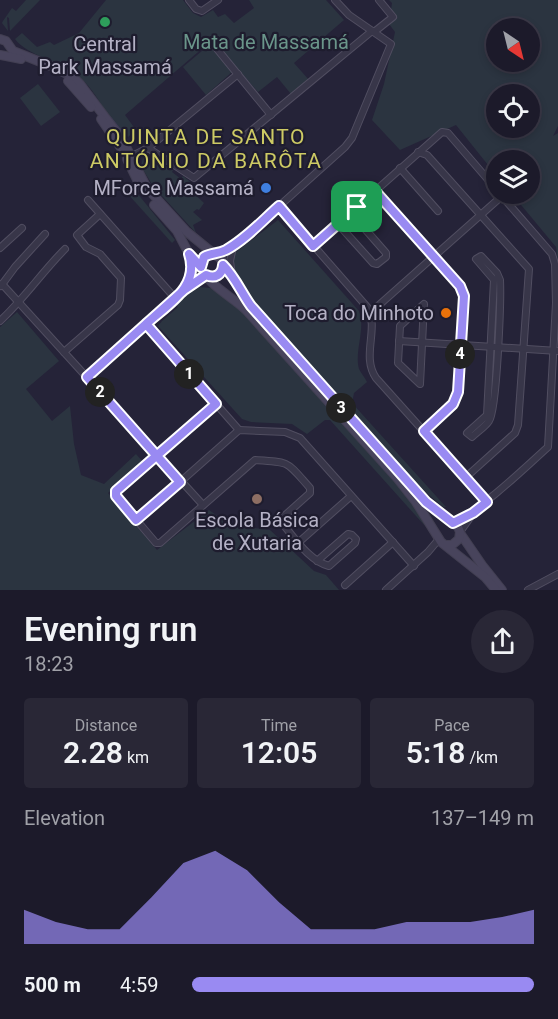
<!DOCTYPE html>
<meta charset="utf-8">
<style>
:root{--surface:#1c1a2a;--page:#292736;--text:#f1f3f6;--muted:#a0a1a8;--line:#3a3847;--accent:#998af2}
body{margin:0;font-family:Roboto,sans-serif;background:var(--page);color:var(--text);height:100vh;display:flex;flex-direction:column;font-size:22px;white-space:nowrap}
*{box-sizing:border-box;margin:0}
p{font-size:20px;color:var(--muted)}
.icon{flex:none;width:33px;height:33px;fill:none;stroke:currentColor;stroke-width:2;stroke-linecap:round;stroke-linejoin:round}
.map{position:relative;height:590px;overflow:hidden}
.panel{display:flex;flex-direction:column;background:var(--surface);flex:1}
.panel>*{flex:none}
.needle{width:39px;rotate:145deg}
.controls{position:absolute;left:486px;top:18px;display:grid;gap:12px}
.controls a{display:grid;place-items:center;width:54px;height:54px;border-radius:50%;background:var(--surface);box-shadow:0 3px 9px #0003,0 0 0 2px var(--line);font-size:30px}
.pin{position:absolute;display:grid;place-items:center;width:51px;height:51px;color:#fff;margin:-26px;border-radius:12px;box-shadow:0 3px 9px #0006}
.km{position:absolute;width:30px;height:30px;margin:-15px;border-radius:50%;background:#222;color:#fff;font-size:16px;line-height:30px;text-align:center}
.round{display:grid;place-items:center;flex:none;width:63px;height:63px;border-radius:32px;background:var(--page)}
.head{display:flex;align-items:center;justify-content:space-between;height:102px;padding:0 24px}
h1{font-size:33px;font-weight:600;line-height:45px}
.stats{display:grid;grid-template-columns:repeat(3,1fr);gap:9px;height:102px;padding:6px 24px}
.stats div{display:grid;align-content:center;border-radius:6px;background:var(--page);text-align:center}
.stats b{font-size:30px;font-weight:600}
.stats small{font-size:16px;font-weight:400}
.stats p{font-size:16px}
.chart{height:168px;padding:12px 24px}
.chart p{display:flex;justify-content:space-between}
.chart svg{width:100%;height:108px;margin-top:6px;fill:var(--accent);opacity:.7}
ul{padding:0 24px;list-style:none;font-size:20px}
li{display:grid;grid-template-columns:96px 72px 1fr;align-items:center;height:45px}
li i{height:15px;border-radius:8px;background:var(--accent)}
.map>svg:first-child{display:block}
</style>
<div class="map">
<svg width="558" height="590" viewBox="0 0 558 590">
<rect width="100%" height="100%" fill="#252338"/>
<g fill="#2b3440" fill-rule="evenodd">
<path d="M26,0H40L10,31L9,18L7,17L8,31L2,23L3,21L12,8L16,11Z"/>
<path d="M106,0H183L193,13L201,17L213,10L218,17L225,14L234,23L254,8L249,0H326L344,20L294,63L309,80L291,94L277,77L258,92L212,40L125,115L136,130L128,137C106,121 99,92 78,76C61,63 25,54 15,39L22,33L37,47L50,42L54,45L79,33Z"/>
<path d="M389,0H558V126L553,136L558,133V263L556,247L512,194H530V160H496V175L456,125L400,150L372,120L384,84L395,32L389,24L392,3ZM496,28H530V62H496ZM496,94H530V128H496Z"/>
<path d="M209,45L232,72L206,95L183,67Z"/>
<path d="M38,84L60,112L41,126L20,98Z"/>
<path d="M144,154L173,170L172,172L181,179L183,176L193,184L190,190L204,203L199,210L197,209L193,212L202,220L193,225L196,233L153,186L141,166Z"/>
<path d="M133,188L175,240L172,243L127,193Z"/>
<path d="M278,220L359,311C366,329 354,351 359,369C361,373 365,378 367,382L354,393L352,403L446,507H443C407,478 378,441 347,408C312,370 263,326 239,282C234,272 232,266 232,255Z"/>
<path d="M199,287L211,288L233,302L410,499L425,526L330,420H325L307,434L292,424L251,422L242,419L158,326L162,321L178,307L175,304C183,296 189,290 199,287Z"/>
<path d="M17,312L59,361L26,389L52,421L70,406L74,444L81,475L104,484L136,454L143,462L108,493L157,550L209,510L230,525L270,530L314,571L326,575L339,590H0V327Z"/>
</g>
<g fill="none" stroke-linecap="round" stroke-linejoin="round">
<path stroke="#3a365c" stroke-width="1.5" d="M111,118L119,128L126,134"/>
<defs>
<g id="street">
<path d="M189,0L196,9L202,11L218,0"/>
<path d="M374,32L393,17L379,0"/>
<path d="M213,44L271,115"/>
<path d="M148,148L194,178L372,31"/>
<path d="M418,152L427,155L529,269L518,425L515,433L465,478"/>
<path d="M132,156L148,148L238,74"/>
<path d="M400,168L438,211"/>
<path d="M375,191L460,286L464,296L458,392L453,404L424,431"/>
<path d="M88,200L175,298"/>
<path d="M279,206L368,308C379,330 361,356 376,378L487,502"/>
<path d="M338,224L373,263L377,264L386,257V253L351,213"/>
<path d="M313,246L442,132L448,133L496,189"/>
<path d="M0,248L22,228"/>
<path d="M216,255L233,246L248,234L345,147L352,138L391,44L349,15L335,0"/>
<path d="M481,256L497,273L500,280C501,299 497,410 489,421C485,427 477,432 472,437L467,433L487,415L494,280L476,259Z"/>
<path d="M190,257L192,272L190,279"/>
<path d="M232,275L230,261L233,247"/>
<path d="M2,284L203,505"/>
<path d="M1,286L15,267L45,234"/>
<path d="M190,286L206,275"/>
<path d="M424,304L420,384L398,363L400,326Z"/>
<path d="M370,313L502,196"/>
<path d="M0,321C24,299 42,272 65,249"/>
<path d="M146,324L239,430"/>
<path d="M399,341L558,351"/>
<path d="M64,352L118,305L120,300L121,278L100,254L86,247L77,235L100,214"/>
<path d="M87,377L184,290L201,269"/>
<path d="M215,403L116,491V496L156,543H160L255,460C291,462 286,461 310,488V493L282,518L281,522C294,537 309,561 329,566L355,543L356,539L352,535L348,534L317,561"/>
<path d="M136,521L239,430L285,432L300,438L414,566"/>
<path d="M453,523C489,503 518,474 548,447L556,303L555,264L552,254L500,194"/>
<path d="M460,532L472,515"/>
<path d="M299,542L351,496"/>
<path d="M345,585L393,542"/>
<path d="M386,590L428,552L439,539"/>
<path d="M528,590L558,574"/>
</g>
<g id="secondary">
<path d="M0,39L6,41L13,51L53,67L73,77L80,84L123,141L147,188L187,232L214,254"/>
<path d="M0,55L21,59"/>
<path d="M68,81L91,107"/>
<path d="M101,119L121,148"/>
<path d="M127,159L141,188"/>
<path d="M154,205L177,231L189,254L201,267"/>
<path d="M208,276C216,278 222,274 223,265"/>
<path d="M460,533L482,565L502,590"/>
<path d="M446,545H452L459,539L460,532L458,527L422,498L297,358L246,299L220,258L214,254L204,257L201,267C206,284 233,297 246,310L397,478L416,502L441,542L485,577L496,590"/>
</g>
</defs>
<use href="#street" stroke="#514e61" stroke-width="8"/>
<use href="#secondary" stroke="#423f52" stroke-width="10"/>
<use href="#street" stroke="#383649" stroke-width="6"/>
<use href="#secondary" stroke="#48445c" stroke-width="8"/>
</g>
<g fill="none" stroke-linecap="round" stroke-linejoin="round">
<defs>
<path id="route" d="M357,207L313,246L279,206C262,221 246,239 226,250C218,254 211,253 204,257L201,267L189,254C200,287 168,304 146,324L216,404L116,491V496L136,520L180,482L87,377L184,290L206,275C215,279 222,275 223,265C235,277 241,292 251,306L426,502L453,523L473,513L487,502L424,431L453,404L458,392L464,296L460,286L375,191L357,207"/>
</defs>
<use href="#route" stroke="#fff" stroke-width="12"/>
<use href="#route" stroke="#998af2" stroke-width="8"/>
</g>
<circle fill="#2e9e5b" stroke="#1e1c2e" stroke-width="2" cx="105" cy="22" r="6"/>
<circle fill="#3f7fe0" stroke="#1e1c2e" stroke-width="2" cx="266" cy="188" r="6"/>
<circle fill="#e8710a" stroke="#1e1c2e" stroke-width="2" cx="446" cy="313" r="6"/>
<circle fill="#8d6e63" stroke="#1e1c2e" stroke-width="2" cx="257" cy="499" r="6"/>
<g text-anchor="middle" stroke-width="4.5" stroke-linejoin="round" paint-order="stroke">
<g font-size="20" fill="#6a958a" stroke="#1e1c2e">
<text x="266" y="49">Mata de Massamá</text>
</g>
<g font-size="20" fill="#b4b1c5" stroke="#1e1c2e">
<text x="105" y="51">Central<tspan x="105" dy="23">Park Massamá</tspan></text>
<text x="254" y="195" text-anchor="end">MForce Massamá</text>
<text x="434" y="320" text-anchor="end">Toca do Minhoto</text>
<text x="257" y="527">Escola Básica<tspan x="257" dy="23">de Xutaria</tspan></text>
</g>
<g font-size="21" letter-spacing="1.5" fill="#cdca64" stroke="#1e1c2e">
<text x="206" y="144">QUINTA DE SANTO<tspan x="206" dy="24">ANTÓNIO DA BARÔTA</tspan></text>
</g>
</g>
</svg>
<div class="controls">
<a><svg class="needle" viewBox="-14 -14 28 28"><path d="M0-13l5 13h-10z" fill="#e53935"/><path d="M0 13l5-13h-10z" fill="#a0a1a8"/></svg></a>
<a><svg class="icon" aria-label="locate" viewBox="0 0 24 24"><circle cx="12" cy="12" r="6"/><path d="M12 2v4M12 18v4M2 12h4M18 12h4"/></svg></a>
<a><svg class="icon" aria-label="layers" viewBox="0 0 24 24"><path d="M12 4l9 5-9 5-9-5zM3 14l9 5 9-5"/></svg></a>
</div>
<div class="pin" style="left:357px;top:207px;background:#1e9e55"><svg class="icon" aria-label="arrive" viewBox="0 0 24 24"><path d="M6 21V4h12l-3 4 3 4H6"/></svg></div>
<b class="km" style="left:189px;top:374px">1</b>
<b class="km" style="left:100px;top:392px">2</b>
<b class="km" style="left:341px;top:408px">3</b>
<b class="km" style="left:460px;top:354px">4</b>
</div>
<section class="panel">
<div class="head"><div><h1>Evening run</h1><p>18:23</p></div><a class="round"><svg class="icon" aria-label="share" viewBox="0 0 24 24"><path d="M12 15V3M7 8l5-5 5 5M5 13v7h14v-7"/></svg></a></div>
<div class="stats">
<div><p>Distance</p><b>2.28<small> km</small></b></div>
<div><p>Time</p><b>12:05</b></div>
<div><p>Pace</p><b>5:18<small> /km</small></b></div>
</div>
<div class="chart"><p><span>Elevation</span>137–149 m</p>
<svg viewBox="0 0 160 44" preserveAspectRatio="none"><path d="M0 44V30L10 35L20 38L30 38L40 25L50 11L60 6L70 14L80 27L90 38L100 38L110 38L120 35L130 35L140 35L150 33L160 30V44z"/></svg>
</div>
<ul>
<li><b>500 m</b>4:59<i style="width:100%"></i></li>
</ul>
</section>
